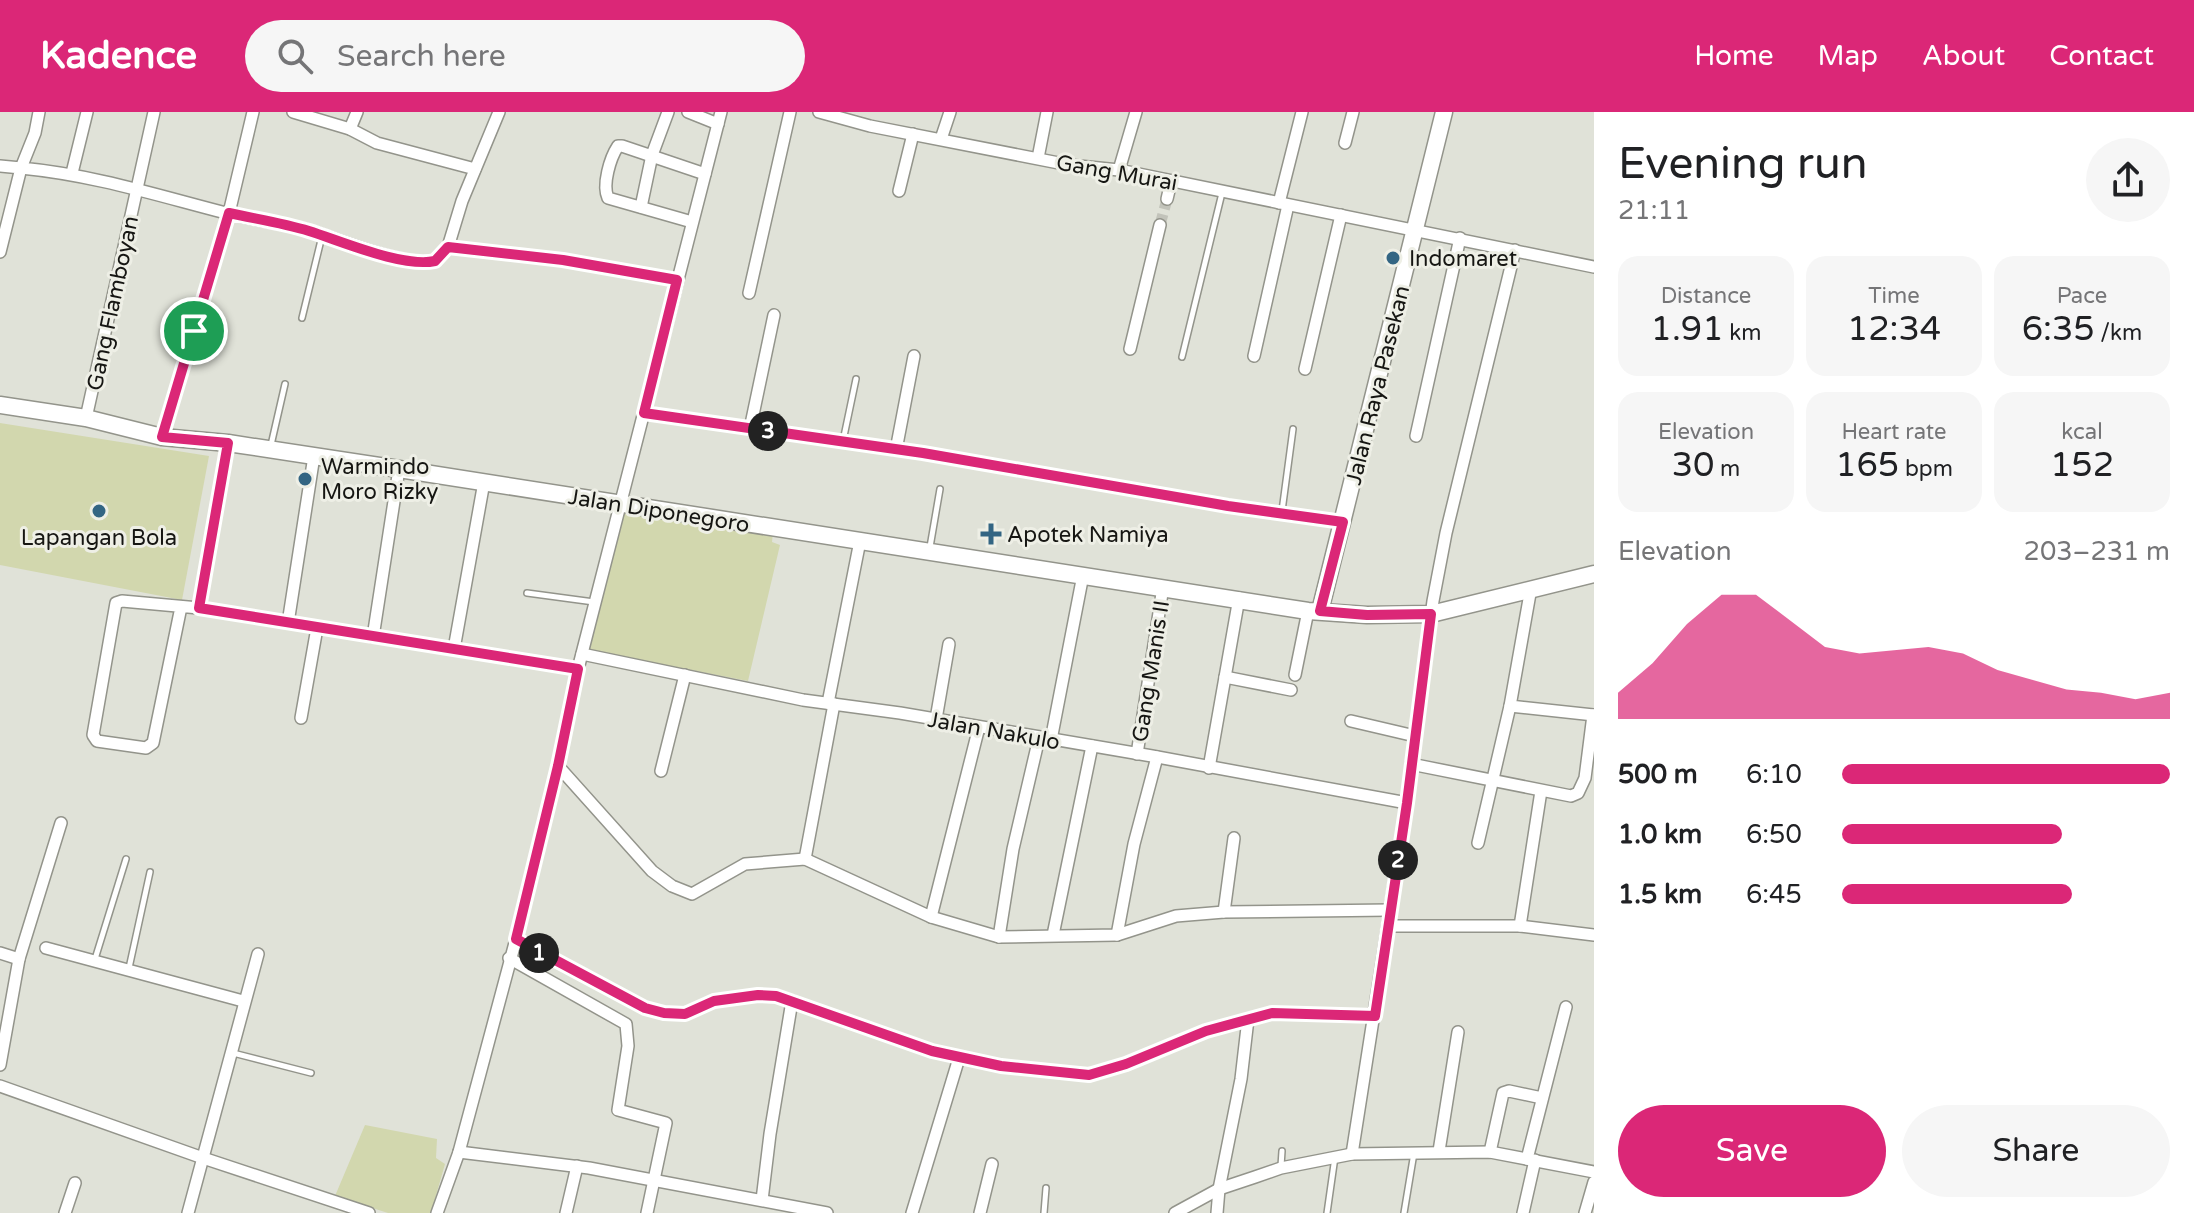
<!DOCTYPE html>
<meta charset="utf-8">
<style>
:root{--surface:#fff;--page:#f6f6f6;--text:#202124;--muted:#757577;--accent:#db2777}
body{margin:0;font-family:"Varela Round",sans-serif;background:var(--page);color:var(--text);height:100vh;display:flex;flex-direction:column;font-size:30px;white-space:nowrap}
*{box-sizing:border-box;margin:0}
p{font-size:26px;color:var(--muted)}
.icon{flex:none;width:44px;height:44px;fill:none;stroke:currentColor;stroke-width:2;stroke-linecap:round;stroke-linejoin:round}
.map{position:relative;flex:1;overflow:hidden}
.sheet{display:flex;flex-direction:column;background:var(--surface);width:600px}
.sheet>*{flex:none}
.pin{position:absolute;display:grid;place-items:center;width:68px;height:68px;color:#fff;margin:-34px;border:4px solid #fff;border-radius:50%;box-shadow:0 2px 8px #0007}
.km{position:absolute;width:40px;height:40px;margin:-20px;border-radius:50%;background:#222;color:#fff;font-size:22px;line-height:40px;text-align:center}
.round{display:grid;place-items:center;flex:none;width:84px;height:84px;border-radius:42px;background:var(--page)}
.summary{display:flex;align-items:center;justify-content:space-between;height:136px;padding:0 24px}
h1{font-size:44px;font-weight:600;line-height:60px}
.stats{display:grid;grid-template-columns:repeat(3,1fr);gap:12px;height:136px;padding:8px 24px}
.stats div{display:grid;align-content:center;border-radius:20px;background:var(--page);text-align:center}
.stats b{font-size:34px;font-weight:600}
.stats small{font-size:22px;font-weight:400}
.stats p{font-size:22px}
.chart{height:224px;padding:16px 24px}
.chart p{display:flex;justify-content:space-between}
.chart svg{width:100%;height:144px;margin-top:8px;fill:var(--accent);opacity:.7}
.action{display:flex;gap:16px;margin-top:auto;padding:16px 24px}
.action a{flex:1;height:92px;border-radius:48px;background:var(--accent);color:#fff;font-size:32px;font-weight:600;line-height:92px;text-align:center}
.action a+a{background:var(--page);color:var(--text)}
ul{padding:0 24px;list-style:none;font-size:26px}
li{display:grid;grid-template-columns:128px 96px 1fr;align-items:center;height:60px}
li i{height:20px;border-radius:10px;background:var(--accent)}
header{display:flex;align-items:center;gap:48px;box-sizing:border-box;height:112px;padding:0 40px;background:var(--accent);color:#fff}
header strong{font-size:38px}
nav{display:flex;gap:44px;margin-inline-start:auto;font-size:28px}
.search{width:560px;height:72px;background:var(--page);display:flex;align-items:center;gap:20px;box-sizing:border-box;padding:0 28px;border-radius:44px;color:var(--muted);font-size:30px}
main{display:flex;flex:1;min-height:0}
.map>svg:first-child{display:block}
</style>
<header>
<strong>Kadence</strong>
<div class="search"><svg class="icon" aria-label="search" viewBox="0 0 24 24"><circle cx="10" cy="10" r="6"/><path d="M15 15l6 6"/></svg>Search here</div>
<nav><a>Home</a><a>Map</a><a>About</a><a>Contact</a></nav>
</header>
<main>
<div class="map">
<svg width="1594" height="1101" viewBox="0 0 1594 1101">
<rect width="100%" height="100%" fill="#e0e2d8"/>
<g fill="#d2d7ae">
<path d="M0,311L209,344L182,488L0,453Z"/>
<path d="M624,398L773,420L772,430L780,433L748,569L588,538Z"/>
<path d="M365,1013L437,1027L436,1046L445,1052L431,1101H388L335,1084Z"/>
</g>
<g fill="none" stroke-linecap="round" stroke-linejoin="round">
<path stroke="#c2c3ba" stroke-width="11" stroke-dasharray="11 5.5" stroke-linecap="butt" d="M1160,113L1167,87"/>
<defs>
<g id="lane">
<path d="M302,206L322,124"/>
<path d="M1182,245L1222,81"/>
<path d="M843,329L856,267"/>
<path d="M271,333L285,272"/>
<path d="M1282,399L1293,317"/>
<path d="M930,435L940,377"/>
<path d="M527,481L594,490"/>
<path d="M95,847L126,747"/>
<path d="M129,856L150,760"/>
<path d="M233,941L311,961"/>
<path d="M1281,1054L1282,1039"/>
<path d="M1044,1101L1046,1076"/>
<path d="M1327,1101L1335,1045"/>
<path d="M1404,1101L1414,1041"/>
</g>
<g id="street">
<path d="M39,0L35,21L21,56C94,63 156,83 226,101C252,107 278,111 304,117C337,126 404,156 435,149L448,135"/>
<path d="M293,0L350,17L377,31L475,57"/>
<path d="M499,0L462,89L448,135L563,148L677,168"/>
<path d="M688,0L718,12"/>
<path d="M819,0L870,14L1069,53L1119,58L1594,155"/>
<path d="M350,17L357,0"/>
<path d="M941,27L950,0"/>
<path d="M1345,31L1353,0"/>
<path d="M1038,46L1047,0"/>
<path d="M0,54L21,56L0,140"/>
<path d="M1119,58L1136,0"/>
<path d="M72,61L87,0"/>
<path d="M899,79L913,22"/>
<path d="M1167,87L1171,70"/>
<path d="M1279,91L1302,0"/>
<path d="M641,95L652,43L668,0"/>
<path d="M692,110L608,86C602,73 610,46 618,34H622L705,62"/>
<path d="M749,181L790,0"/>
<path d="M1130,237L1160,113"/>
<path d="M1254,244L1288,93"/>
<path d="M1305,257L1341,103"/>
<path d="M644,301L923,341L1228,394L1343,410"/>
<path d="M86,306L154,0"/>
<path d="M750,317L774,203"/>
<path d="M1416,324L1460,126"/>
<path d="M162,325L229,101L253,0"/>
<path d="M228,331L199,496L578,557"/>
<path d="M896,338L914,244"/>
<path d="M1531,476L1510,594L1594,603"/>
<path d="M181,495L153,631L146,636L97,629L93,623L116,491L122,489L199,496"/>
<path d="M288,511L314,344"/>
<path d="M373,525L399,357"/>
<path d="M454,537L484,370"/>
<path d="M582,542L803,588L900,601L1152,644L1407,691"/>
<path d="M1295,563L1308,499"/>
<path d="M1225,565L1291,578"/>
<path d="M828,591L860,429"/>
<path d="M301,606L317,516"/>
<path d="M936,607L949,532"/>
<path d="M1351,609L1415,624"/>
<path d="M1051,628L1083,463"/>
<path d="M1137,642L1163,475"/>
<path d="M1411,652L1571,684L1578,681L1585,666L1593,603"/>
<path d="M558,654L652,759L672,774L692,782L745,752L805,747L931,805L999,825L1117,823L1176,804L1224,800L1390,798"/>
<path d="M1209,656L1239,486"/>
<path d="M661,659L685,563"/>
<path d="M1478,731L1510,594"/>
<path d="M805,747L834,592"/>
<path d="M1224,800L1234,726"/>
<path d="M931,805L979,615"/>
<path d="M1388,814H1520L1594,823"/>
<path d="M1520,814L1541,679"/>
<path d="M1053,823L1092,634"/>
<path d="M1117,823L1134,732L1157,645"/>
<path d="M999,825L1013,737L1039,626"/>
<path d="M516,827L645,896L664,901L685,902L714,889L758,883L776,884L932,939L1001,954L1089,963L1126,952L1206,919L1272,901L1375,904"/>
<path d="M46,836L243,889"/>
<path d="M0,841L19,847"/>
<path d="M509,846L626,912L628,934L618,998L666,1011L647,1101"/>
<path d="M0,953L19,847L61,711"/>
<path d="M0,974L203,1046L369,1101"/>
<path d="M1439,1039L1458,920"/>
<path d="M459,1040L589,1056L827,1101"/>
<path d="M1490,1040L1503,981L1509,979L1542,986"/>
<path d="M1352,1042L1407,691L1433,489L1446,421L1515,138"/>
<path d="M1527,1047L1566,895"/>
<path d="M762,1088L770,1022L792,889"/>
<path d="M65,1101L75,1071"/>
<path d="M188,1101L258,842"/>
<path d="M437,1101L459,1040L516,827L558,654L578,557L721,0"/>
<path d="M566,1101L577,1054"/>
<path d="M912,1101L959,946"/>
<path d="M980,1101L992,1052"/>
<path d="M1175,1101L1219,1077L1255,1065L1281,1056L1352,1042L1490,1040L1594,1060"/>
<path d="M1217,1101L1219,1077L1241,967L1248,907"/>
<path d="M1523,1101L1535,1048"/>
<path d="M1585,1101L1594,1070"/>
</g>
<g id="secondary">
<path d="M0,293L86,306L162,325L228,331L399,357L1308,499L1367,503L1431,502L1594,462"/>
<path d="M1320,499L1444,0"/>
</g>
</defs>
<use href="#lane" stroke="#93948b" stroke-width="8"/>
<use href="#street" stroke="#93948b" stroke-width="14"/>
<use href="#secondary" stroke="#93948b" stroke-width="19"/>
<use href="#lane" stroke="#fff" stroke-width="5"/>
<use href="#street" stroke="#fff" stroke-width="11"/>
<use href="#secondary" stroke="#fff" stroke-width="16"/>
</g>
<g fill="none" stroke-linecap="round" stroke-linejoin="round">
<defs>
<path id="route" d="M229,101C256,107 283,111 309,119C341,129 403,156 435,149L448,135L563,148L677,168L644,301L923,341L1228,394L1343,410L1320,499L1367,503L1431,502L1407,691L1375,904L1272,901L1206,919L1126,952L1089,963L1001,954L932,939L776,884L758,883L714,889L685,902L664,901L645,896L516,827L558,654L578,557L199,496L228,331L162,325Z"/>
</defs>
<use href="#route" stroke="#fff" stroke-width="16"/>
<use href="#route" stroke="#db2777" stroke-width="10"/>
</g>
<g fill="#336583" stroke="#eeefe6" stroke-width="3">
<circle cx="1393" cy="146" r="8"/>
<circle cx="305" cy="367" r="8"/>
<circle cx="99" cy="399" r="8"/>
<path d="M987 410h8v8h8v8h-8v8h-8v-8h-8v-8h8z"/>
</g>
<g text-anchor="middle" stroke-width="6" stroke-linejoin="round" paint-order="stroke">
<g font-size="22" fill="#161613" stroke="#eeefe6">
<text transform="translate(1117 60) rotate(10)" y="8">Gang Murai</text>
<text transform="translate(112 191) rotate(-78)" y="8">Gang Flamboyan</text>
<text transform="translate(1377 273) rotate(-76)" y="8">Jalan Raya Pasekan</text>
<text transform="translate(659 398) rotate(9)" y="8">Jalan Diponegoro</text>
<text transform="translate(1150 559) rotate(-81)" y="8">Gang Manis II</text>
<text transform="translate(994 618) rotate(10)" y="8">Jalan Nakulo</text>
</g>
<g font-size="22" fill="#161613" stroke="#eeefe6" text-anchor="start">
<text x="1409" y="154">Indomaret</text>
<text x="321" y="362">Warmindo<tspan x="321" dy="25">Moro Rizky</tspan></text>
<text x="1007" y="430">Apotek Namiya</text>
<text x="99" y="433" text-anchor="middle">Lapangan Bola</text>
</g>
</g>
</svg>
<div class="pin" style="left:194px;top:219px;background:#1e9e55"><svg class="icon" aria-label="arrive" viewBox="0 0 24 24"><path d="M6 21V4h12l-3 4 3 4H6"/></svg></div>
<b class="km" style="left:539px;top:841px">1</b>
<b class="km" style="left:1398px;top:748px">2</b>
<b class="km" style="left:768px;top:319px">3</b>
</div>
<section class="sheet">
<div class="summary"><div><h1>Evening run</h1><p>21:11</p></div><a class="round"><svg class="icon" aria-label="share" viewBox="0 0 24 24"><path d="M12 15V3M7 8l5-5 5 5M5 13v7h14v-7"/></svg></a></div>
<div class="stats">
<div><p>Distance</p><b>1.91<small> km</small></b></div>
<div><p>Time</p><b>12:34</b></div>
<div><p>Pace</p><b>6:35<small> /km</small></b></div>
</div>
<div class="stats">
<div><p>Elevation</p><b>30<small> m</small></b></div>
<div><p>Heart rate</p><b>165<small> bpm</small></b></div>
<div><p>kcal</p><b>152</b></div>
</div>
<div class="chart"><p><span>Elevation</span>203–231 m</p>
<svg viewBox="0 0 160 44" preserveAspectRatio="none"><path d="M0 44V36L10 27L20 15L30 6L40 6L50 14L60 22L70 24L80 23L90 22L100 24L110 29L120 32L130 35L140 36L150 38L160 36V44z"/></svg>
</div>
<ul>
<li><b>500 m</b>6:10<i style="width:100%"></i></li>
<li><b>1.0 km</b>6:50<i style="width:67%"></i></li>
<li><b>1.5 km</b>6:45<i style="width:70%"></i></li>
</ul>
<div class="action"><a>Save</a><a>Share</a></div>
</section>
</main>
